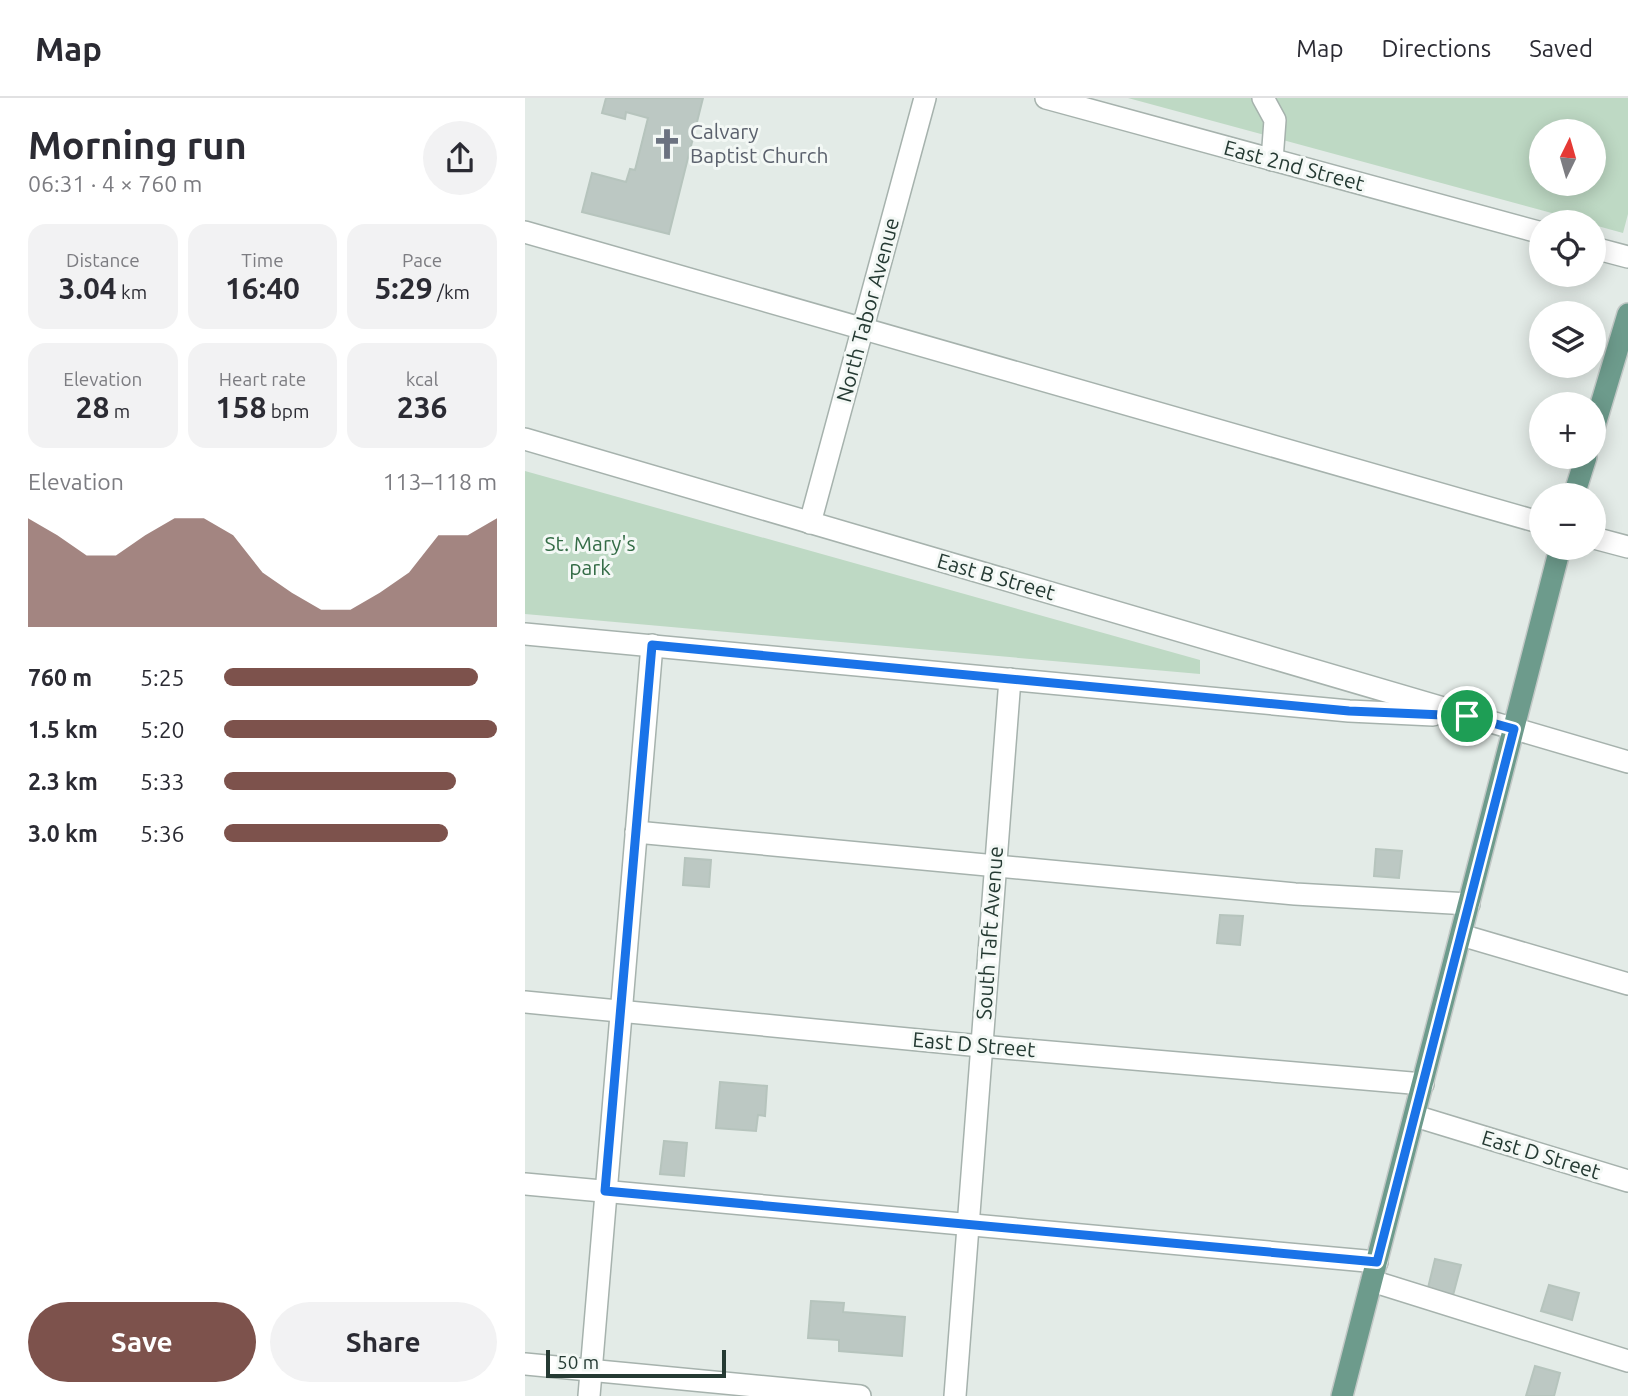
<!DOCTYPE html>
<meta charset="utf-8">
<style>
:root{--surface:#fff;--page:#f2f2f3;--text:#2b2b33;--muted:#7c7c81;--line:#e1e1e2;--accent:#7d524c}
body{margin:0;font-family:Ubuntu,sans-serif;background:var(--page);color:var(--text);height:100vh;display:flex;flex-direction:column;font-size:26px;white-space:nowrap}
*{box-sizing:border-box;margin:0}
p{font-size:23px;color:var(--muted)}
.icon{flex:none;width:38px;height:38px;fill:none;stroke:currentColor;stroke-width:2;stroke-linecap:round;stroke-linejoin:round}
.map{position:relative;flex:1;overflow:hidden}
.sheet{display:flex;flex-direction:column;background:var(--surface);width:525px}
.sheet>*{flex:none}
.needle{width:46px;rotate:5deg}
.fabs{position:absolute;left:1004px;top:21px;display:grid;gap:14px}
.fabs a{display:grid;place-items:center;width:77px;height:77px;border-radius:50%;background:var(--surface);box-shadow:0 4px 18px #0003;font-size:35px}
.scale{position:absolute;left:21px;bottom:18px;width:180px;box-sizing:border-box;padding-left:7px;border:4px solid #253a33;border-top:0;font-size:19px;line-height:24px;white-space:nowrap;color:#253a33;-webkit-text-stroke:5px #f3f8f5;paint-order:stroke}
.pin{position:absolute;display:grid;place-items:center;width:60px;height:60px;color:#fff;margin:-30px;border:4px solid #fff;border-radius:50%;box-shadow:0 2px 7px #0007}
.round{display:grid;place-items:center;flex:none;width:74px;height:74px;border-radius:37px;background:var(--page)}
.headline{display:flex;align-items:center;justify-content:space-between;height:119px;padding:0 28px}
h1{font-size:38px;font-weight:700;line-height:52px}
.figures{display:grid;grid-template-columns:repeat(3,1fr);gap:10px;height:119px;padding:7px 28px}
.figures div{display:grid;align-content:center;border-radius:18px;background:var(--page);text-align:center}
.figures b{font-size:30px;font-weight:700}
.figures small{font-size:19px;font-weight:400}
.figures p{font-size:19px}
.chart{height:196px;padding:14px 28px}
.chart p{display:flex;justify-content:space-between}
.chart svg{width:100%;height:126px;margin-top:7px;fill:var(--accent);opacity:.7}
.cta{display:flex;gap:14px;margin-top:auto;padding:14px 28px}
.cta a{flex:1;height:80px;border-radius:42px;background:var(--accent);color:#fff;font-size:28px;font-weight:700;line-height:80px;text-align:center}
.cta a+a{background:var(--page);color:var(--text)}
ul{padding:0 28px;list-style:none;font-size:23px}
li{display:grid;grid-template-columns:112px 84px 1fr;align-items:center;height:52px}
li i{height:18px;border-radius:9px;background:var(--accent)}
header{display:flex;align-items:center;gap:42px;box-sizing:border-box;height:98px;padding:0 35px;background:var(--surface);border-bottom:2px solid var(--line)}
header strong{font-size:33px}
nav{display:flex;gap:38px;margin-inline-start:auto;font-size:24px}
main{display:flex;flex:1;min-height:0}
.map>svg:first-child{display:block}
</style>
<header>
<strong>Map</strong>
<nav><a>Map</a><a>Directions</a><a>Saved</a></nav>
</header>
<main>
<section class="sheet">
<div class="headline"><div><h1>Morning run</h1><p>06:31 · 4 × 760 m</p></div><a class="round"><svg class="icon" aria-label="share" viewBox="0 0 24 24"><path d="M12 15V3M7 8l5-5 5 5M5 13v7h14v-7"/></svg></a></div>
<div class="figures">
<div><p>Distance</p><b>3.04<small> km</small></b></div>
<div><p>Time</p><b>16:40</b></div>
<div><p>Pace</p><b>5:29<small> /km</small></b></div>
</div>
<div class="figures">
<div><p>Elevation</p><b>28<small> m</small></b></div>
<div><p>Heart rate</p><b>158<small> bpm</small></b></div>
<div><p>kcal</p><b>236</b></div>
</div>
<div class="chart"><p><span>Elevation</span>113–118 m</p>
<svg viewBox="0 0 160 44" preserveAspectRatio="none"><path d="M0 44V6L10 12L20 19L30 19L40 12L50 6L60 6L70 12L80 25L90 32L100 38L110 38L120 32L130 25L140 12L150 12L160 6V44z"/></svg>
</div>
<ul>
<li><b>760 m</b>5:25<i style="width:93%"></i></li>
<li><b>1.5 km</b>5:20<i style="width:100%"></i></li>
<li><b>2.3 km</b>5:33<i style="width:85%"></i></li>
<li><b>3.0 km</b>5:36<i style="width:82%"></i></li>
</ul>
<div class="cta"><a>Save</a><a>Share</a></div>
</section>
<div class="map">
<svg width="1103" height="1298" viewBox="0 0 1103 1298">
<rect width="100%" height="100%" fill="#e3ebe7"/>
<g fill="#bed9c4" fill-rule="evenodd">
<path d="M603,0H1103V116L1098,135L1069,127V124H1060ZM1017,33H1069V86H1017Z"/>
<path d="M0,373L675,562V576L0,516Z"/>
</g>
<g fill="#bcc8c3" stroke="#b6c4bd" stroke-width="2">
<path d="M81,0H178L144,136L57,114L67,75L101,84L105,71L110,72L123,20L101,14L100,21L77,15Z"/>
<path d="M851,751L877,753L874,780L849,778Z"/>
<path d="M160,760L186,762L184,789L158,787Z"/>
<path d="M695,817L718,818L715,847L692,845Z"/>
<path d="M195,984L242,988L240,1018L233,1017L231,1033L191,1030Z"/>
<path d="M139,1043L162,1045L159,1078L135,1076Z"/>
<path d="M910,1161L936,1167L927,1201L902,1194Z"/>
<path d="M1024,1187L1054,1195L1047,1222L1016,1213Z"/>
<path d="M286,1203L319,1205L318,1214L380,1219L377,1258L314,1253V1242L283,1240Z"/>
<path d="M1010,1268L1035,1275L1029,1298H1001Z"/>
</g>
<g fill="none" stroke-linecap="round" stroke-linejoin="round">
<defs>
<g id="minor">
<path d="M521,0L1017,135"/>
<path d="M738,0L750,22L747,62"/>
<path d="M0,134L1017,425"/>
<path d="M1069,150L1103,159"/>
<path d="M0,341L1103,664"/>
<path d="M285,425L400,0"/>
<path d="M1069,440L1103,449"/>
<path d="M0,536L824,613L908,617"/>
<path d="M111,734L770,796L944,806"/>
<path d="M936,837L1103,886"/>
<path d="M0,904L456,948L898,986"/>
<path d="M890,1018L1103,1083"/>
<path d="M0,1086L852,1164"/>
<path d="M847,1183L1103,1263"/>
<path d="M0,1266L335,1298"/>
<path d="M64,1298L127,547"/>
<path d="M430,1298L485,581"/>
</g>
<g id="major">
<path d="M1069,330L1103,216"/>
<path d="M1049,397L1061,359"/>
<path d="M817,1298L1035,450"/>
</g>
</defs>
<use href="#minor" stroke="#a6b2ad" stroke-width="24"/>
<use href="#major" stroke="#c2c8c6" stroke-width="24"/>
<use href="#minor" stroke="#fff" stroke-width="21"/>
<use href="#major" stroke="#6d9b8c" stroke-width="21"/>
</g>
<g fill="none" stroke-linecap="round" stroke-linejoin="round">
<defs>
<path id="route" d="M127,547L824,613L942,618L989,631L852,1164L80,1093Z"/>
</defs>
<use href="#route" stroke="#fff" stroke-width="14"/>
<use href="#route" stroke="#1a73e8" stroke-width="9"/>
</g>
<defs>
<symbol id="church-bare" viewBox="-9 -9 18 18"><path d="M-1.2-6h2.4v3.5h3.3v2.4h-3.3V6h-2.4V-.1h-3.3v-2.4h3.3Z" fill="#6b7280" stroke="#f3f8f5" stroke-width="2.5" paint-order="stroke"/></symbol>
</defs>
<g fill-rule="evenodd">
<use href="#church-bare" x="120" y="24" width="44" height="44"/>
</g>
<g text-anchor="middle" stroke-width="6" stroke-linejoin="round" paint-order="stroke">
<g font-size="21" fill="#5b616d" stroke="#f3f8f5" text-anchor="start">
<text x="165" y="41">Calvary<tspan x="165" dy="24">Baptist Church</tspan></text>
</g>
<g font-size="21" fill="#253a33" stroke="#f3f8f5">
<text transform="translate(769 68) rotate(15)" y="7">East 2nd Street</text>
<text transform="translate(343 212) rotate(-75)" y="7">North Tabor Avenue</text>
<text transform="translate(471 479) rotate(16)" y="7">East B Street</text>
<text transform="translate(465 835) rotate(-86)" y="7">South Taft Avenue</text>
<text transform="translate(449 947) rotate(5)" y="7">East D Street</text>
<text transform="translate(1016 1057) rotate(17)" y="7">East D Street</text>
</g>
<g font-size="21" fill="#346c46" stroke="#f3f8f5">
<text x="65" y="453">St. Mary's<tspan x="65" dy="24">park</tspan></text>
</g>
</g>
</svg>
<div class="fabs">
<a><svg class="needle" viewBox="-14 -14 28 28"><path d="M0-13l5 13h-10z" fill="#e53935"/><path d="M0 13l5-13h-10z" fill="#7c7c81"/></svg></a>
<a><svg class="icon" aria-label="locate" viewBox="0 0 24 24"><circle cx="12" cy="12" r="6"/><path d="M12 2v4M12 18v4M2 12h4M18 12h4"/></svg></a>
<a><svg class="icon" aria-label="layers" viewBox="0 0 24 24"><path d="M12 4l9 5-9 5-9-5zM3 14l9 5 9-5"/></svg></a>
<a>+</a>
<a>−</a>
</div>
<div class="scale">50 m</div>
<div class="pin" style="left:942px;top:618px;background:#1e9e55"><svg class="icon" aria-label="arrive" viewBox="0 0 24 24"><path d="M6 21V4h12l-3 4 3 4H6"/></svg></div>
</div>
</main>
